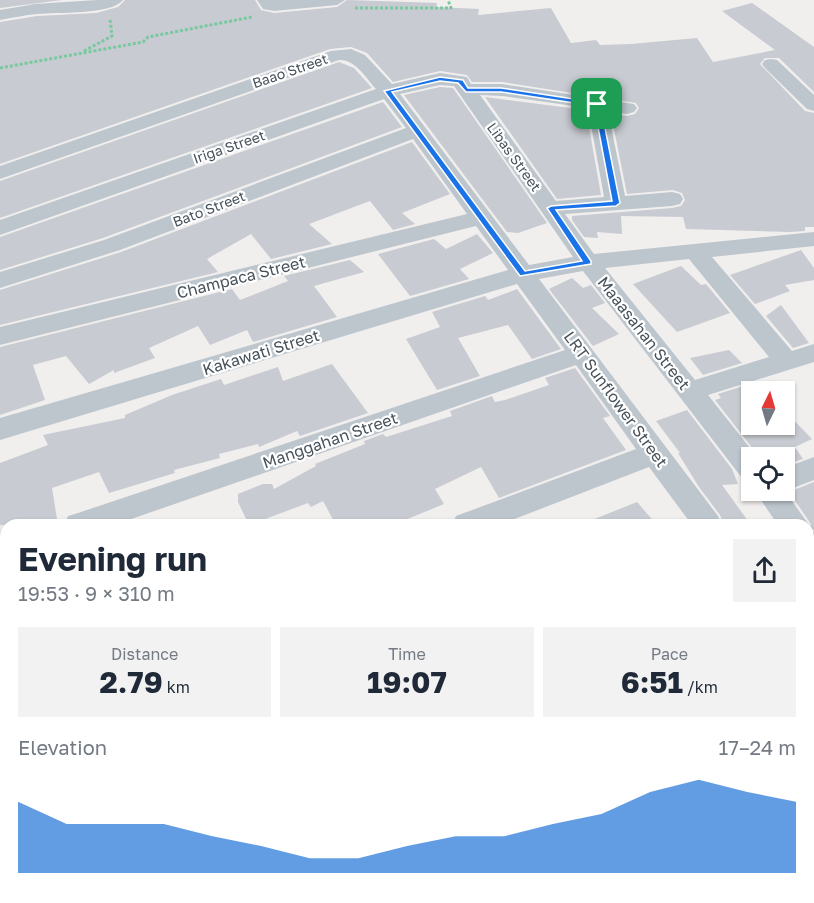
<!DOCTYPE html>
<meta charset="utf-8">
<style>
:root{--surface:#fff;--page:#f2f2f3;--text:#1f2937;--muted:#747a83;--accent:#2175d9}
body{margin:0;font-family:"Golos Text",sans-serif;background:var(--page);color:var(--text);height:100vh;display:flex;flex-direction:column;font-size:22px;white-space:nowrap}
*{box-sizing:border-box;margin:0}
p{font-size:20px;color:var(--muted)}
.icon{flex:none;width:33px;height:33px;fill:none;stroke:currentColor;stroke-width:2;stroke-linecap:round;stroke-linejoin:round}
.map{position:relative;flex:1;overflow:hidden}
.sheet{position:absolute;left:0px;top:519px;width:814px;height:384px;display:flex;flex-direction:column;background:var(--surface);border-radius:18px 18px 0 0;box-shadow:0 2px 4px #0004}
.sheet>*{flex:none}
.needle{width:39px;rotate:5deg}
.controls{position:absolute;left:741px;top:381px;display:grid;gap:12px}
.controls a{display:grid;place-items:center;width:54px;height:54px;border-radius:0px;background:var(--surface);box-shadow:0 2px 4px #0004;font-size:30px}
.pin{position:absolute;display:grid;place-items:center;width:51px;height:51px;color:#fff;margin:-26px;border-radius:12px;box-shadow:0 3px 9px #0006}
.round{display:grid;place-items:center;flex:none;width:63px;height:63px;border-radius:0px;background:var(--page)}
.head{display:flex;align-items:center;justify-content:space-between;height:102px;padding:0 18px}
h1{font-size:33px;font-weight:700;line-height:45px}
.stats{display:grid;grid-template-columns:repeat(3,1fr);gap:9px;height:102px;padding:6px 18px}
.stats div{display:grid;align-content:center;border-radius:0px;background:var(--page);text-align:center}
.stats b{font-size:30px;font-weight:700}
.stats small{font-size:16px;font-weight:400}
.stats p{font-size:16px}
.chart{height:168px;padding:12px 18px}
.chart p{display:flex;justify-content:space-between}
.chart svg{width:100%;height:108px;margin-top:6px;fill:var(--accent);opacity:.7}
.map>svg:first-child{display:block}
</style>
<div class="map">
<svg width="814" height="903" viewBox="0 0 814 903">
<rect width="100%" height="100%" fill="#f1eeee"/>
<g fill="#c8cbd1">
<path d="M0,0H62L0,8Z"/>
<path d="M125,0H255L261,10L274,13L337,7L347,0L437,3L436,7L479,9L478,15L551,8L571,43L596,40L600,45L631,44L697,38L713,62L775,50L722,11L752,3L814,47V92L779,58H765L760,64L805,111L814,113V227H805V231L790,232L686,229L683,217L621,216L622,234L597,232L598,238L584,237L572,220V216L672,208L681,206L685,200L682,193L673,190L627,194L611,114L627,116L635,114L639,108L636,103L502,82H472L467,75L440,71L393,82L367,53L351,47L330,49L0,164V22L37,16L96,13L118,7Z"/>
<path d="M339,62L354,68L372,88L0,218V181Z"/>
<path d="M440,87L453,88L547,223L518,233L507,232L404,95Z"/>
<path d="M485,97L586,110L601,195L557,199Z"/>
<path d="M383,102L402,127L103,238L0,270V237Z"/>
<path d="M412,142L450,194L402,213L415,224L393,230L370,201L309,224L332,244L271,259L251,234L207,259L218,272L0,325V290L121,252Z"/>
<path d="M477,234L493,253L460,269L469,279L410,296L378,254L434,239L446,249Z"/>
<path d="M801,250L814,268V280L785,285L790,291L755,304L730,275Z"/>
<path d="M350,260L364,272L314,286L337,317L253,342L247,330L210,345L198,326L149,348L155,358L114,373V370L89,384L66,356L33,365L45,400L0,415V347L232,289L240,300L288,281L284,276Z"/>
<path d="M681,266L701,285L706,284L730,313L677,332L633,284Z"/>
<path d="M572,278L583,288L591,285L605,303L592,308L619,334L593,346L549,289Z"/>
<path d="M517,289L561,349L532,359L508,325L458,338L480,376L437,390L406,339L440,327L432,312L485,296L488,300Z"/>
<path d="M781,305L809,343L793,348L766,316Z"/>
<path d="M729,350L742,363L703,375L690,358Z"/>
<path d="M332,364L368,413L300,436L297,431L259,447L258,444L219,454L220,458L174,470L175,473L109,493L99,472L52,488L57,519L35,525H0V463L48,445L43,435L125,418V415L172,395L221,379L224,385L278,367L283,381Z"/>
<path d="M575,368L610,416L603,418L626,450L499,498L481,467L435,489L444,504L393,525H336L323,501L311,507L308,503L249,525L238,502V494L263,484H272L274,489L316,466L315,464L365,444L364,441L383,434L386,437L452,416L450,411L492,396L495,402L505,400L549,385L545,378Z"/>
<path d="M759,381L768,392H752V424H784V410L812,439L795,447L803,459L784,465V458H760L715,400L721,398L718,394Z"/>
<path d="M687,410L732,469L738,484L722,485L751,525H724L720,515L699,487L678,453H680L656,421Z"/>
<path d="M814,482V530L810,528L811,524L789,492Z"/>
<path d="M637,502L657,525H582V524Z"/>
</g>
<g fill="none" stroke-linecap="round" stroke-linejoin="round">
<g stroke="#78c99f" stroke-width="3" stroke-dasharray="3 2" stroke-linecap="butt">
<path d="M355,8H451L448,0"/>
<path d="M84,51L112,36L110,19"/>
<path d="M0,68L143,42L148,37L252,17"/>
</g>
<g fill="#bdc6cd" fill-rule="evenodd">
<path d="M97,0H123C112,15 56,12 37,14C25,15 12,18 0,20V10L35,4Z"/>
<path d="M257,0H345L337,5L274,11L263,9Z"/>
<path d="M351,49L365,55L392,84L440,73L467,77L471,84H502L634,104L637,108L634,112L627,114L608,111L625,196L672,192L680,194L683,199L680,204L672,206L565,214L594,254L814,232V246L712,257L792,351L814,344V362L708,395L758,458H752V481L742,478L583,271L539,279L718,516L722,525H692L649,467L499,525H452L456,516L636,449L576,365L114,525H64L68,516L78,513L565,350L517,284L0,440V418L508,270L476,226L0,345V327L467,214L413,139L120,250L0,288V272L104,240L406,128L384,99L0,235V220L376,89C366,78 355,59 339,60L0,179V166L331,51ZM440,85L454,86L573,257L529,265L400,94ZM480,95L502,96L588,108L604,197L556,201ZM689,259L769,357L695,380L605,268Z"/>
<path d="M771,59L777,60L814,95V111L807,109L765,68L762,64L765,60Z"/>
<path d="M814,457V480L785,491L809,525L808,527L778,525L754,490H784V468Z"/>
<path d="M808,530L814,532V562L808,560Z"/>
<path d="M6,536V562L0,564V538Z"/>
<path d="M808,645L814,647V682L808,680Z"/>
<path d="M6,684V717L0,719V686Z"/>
<path d="M814,724V758L808,760V726Z"/>
<path d="M6,863V897H13L0,902V865Z"/>
<path d="M455,897H502L499,903H452Z"/>
</g>
</g>
<path fill="#1a73e8" stroke="#fff" stroke-width="1.5" fill-rule="evenodd" d="M440,77L463,80L468,88H501L600,103L620,203L616,206L556,210L591,261V264L520,276L384,91ZM440,81L458,83L466,92H501L594,106L612,201L551,206L547,208L582,261L525,271L392,92Z"/>
<g text-anchor="middle" stroke-width="4.5" stroke-linejoin="round" paint-order="stroke">
<g font-size="14" fill="#47525b" stroke="#fff">
<text transform="translate(290 71) rotate(-19)" y="5">Baao Street</text>
<text transform="translate(229 147) rotate(-19)" y="5">Iriga Street</text>
<text transform="translate(514 157) rotate(54)" y="5">Libas Street</text>
<text transform="translate(209 209) rotate(-21)" y="5">Bato Street</text>
</g>
<g font-size="16" fill="#47525b" stroke="#fff">
<text transform="translate(241 277) rotate(-14)" y="6">Champaca Street</text>
<text transform="translate(644 333) rotate(52)" y="6">Maaasahan Street</text>
<text transform="translate(261 352) rotate(-17)" y="6">Kakawati Street</text>
<text transform="translate(616 399) rotate(54)" y="6">LRT Sunflower Street</text>
<text transform="translate(330 440) rotate(-19)" y="6">Manggahan Street</text>
</g>
</g>
</svg>
<div class="controls">
<a><svg class="needle" viewBox="-14 -14 28 28"><path d="M0-13l5 13h-10z" fill="#e53935"/><path d="M0 13l5-13h-10z" fill="#747a83"/></svg></a>
<a><svg class="icon" aria-label="locate" viewBox="0 0 24 24"><circle cx="12" cy="12" r="6"/><path d="M12 2v4M12 18v4M2 12h4M18 12h4"/></svg></a>
</div>
<div class="pin" style="left:597px;top:104px;background:#1e9e55"><svg class="icon" aria-label="arrive" viewBox="0 0 24 24"><path d="M6 21V4h12l-3 4 3 4H6"/></svg></div>
<section class="sheet">
<div class="head"><div><h1>Evening run</h1><p>19:53 · 9 × 310 m</p></div><a class="round"><svg class="icon" aria-label="share" viewBox="0 0 24 24"><path d="M12 15V3M7 8l5-5 5 5M5 13v7h14v-7"/></svg></a></div>
<div class="stats">
<div><p>Distance</p><b>2.79<small> km</small></b></div>
<div><p>Time</p><b>19:07</b></div>
<div><p>Pace</p><b>6:51<small> /km</small></b></div>
</div>
<div class="chart"><p><span>Elevation</span>17–24 m</p>
<svg viewBox="0 0 160 44" preserveAspectRatio="none"><path d="M0 44V15L10 24L20 24L30 24L40 29L50 33L60 38L70 38L80 33L90 29L100 29L110 24L120 20L130 11L140 6L150 11L160 15V44z"/></svg>
</div>
</section>
</div>
